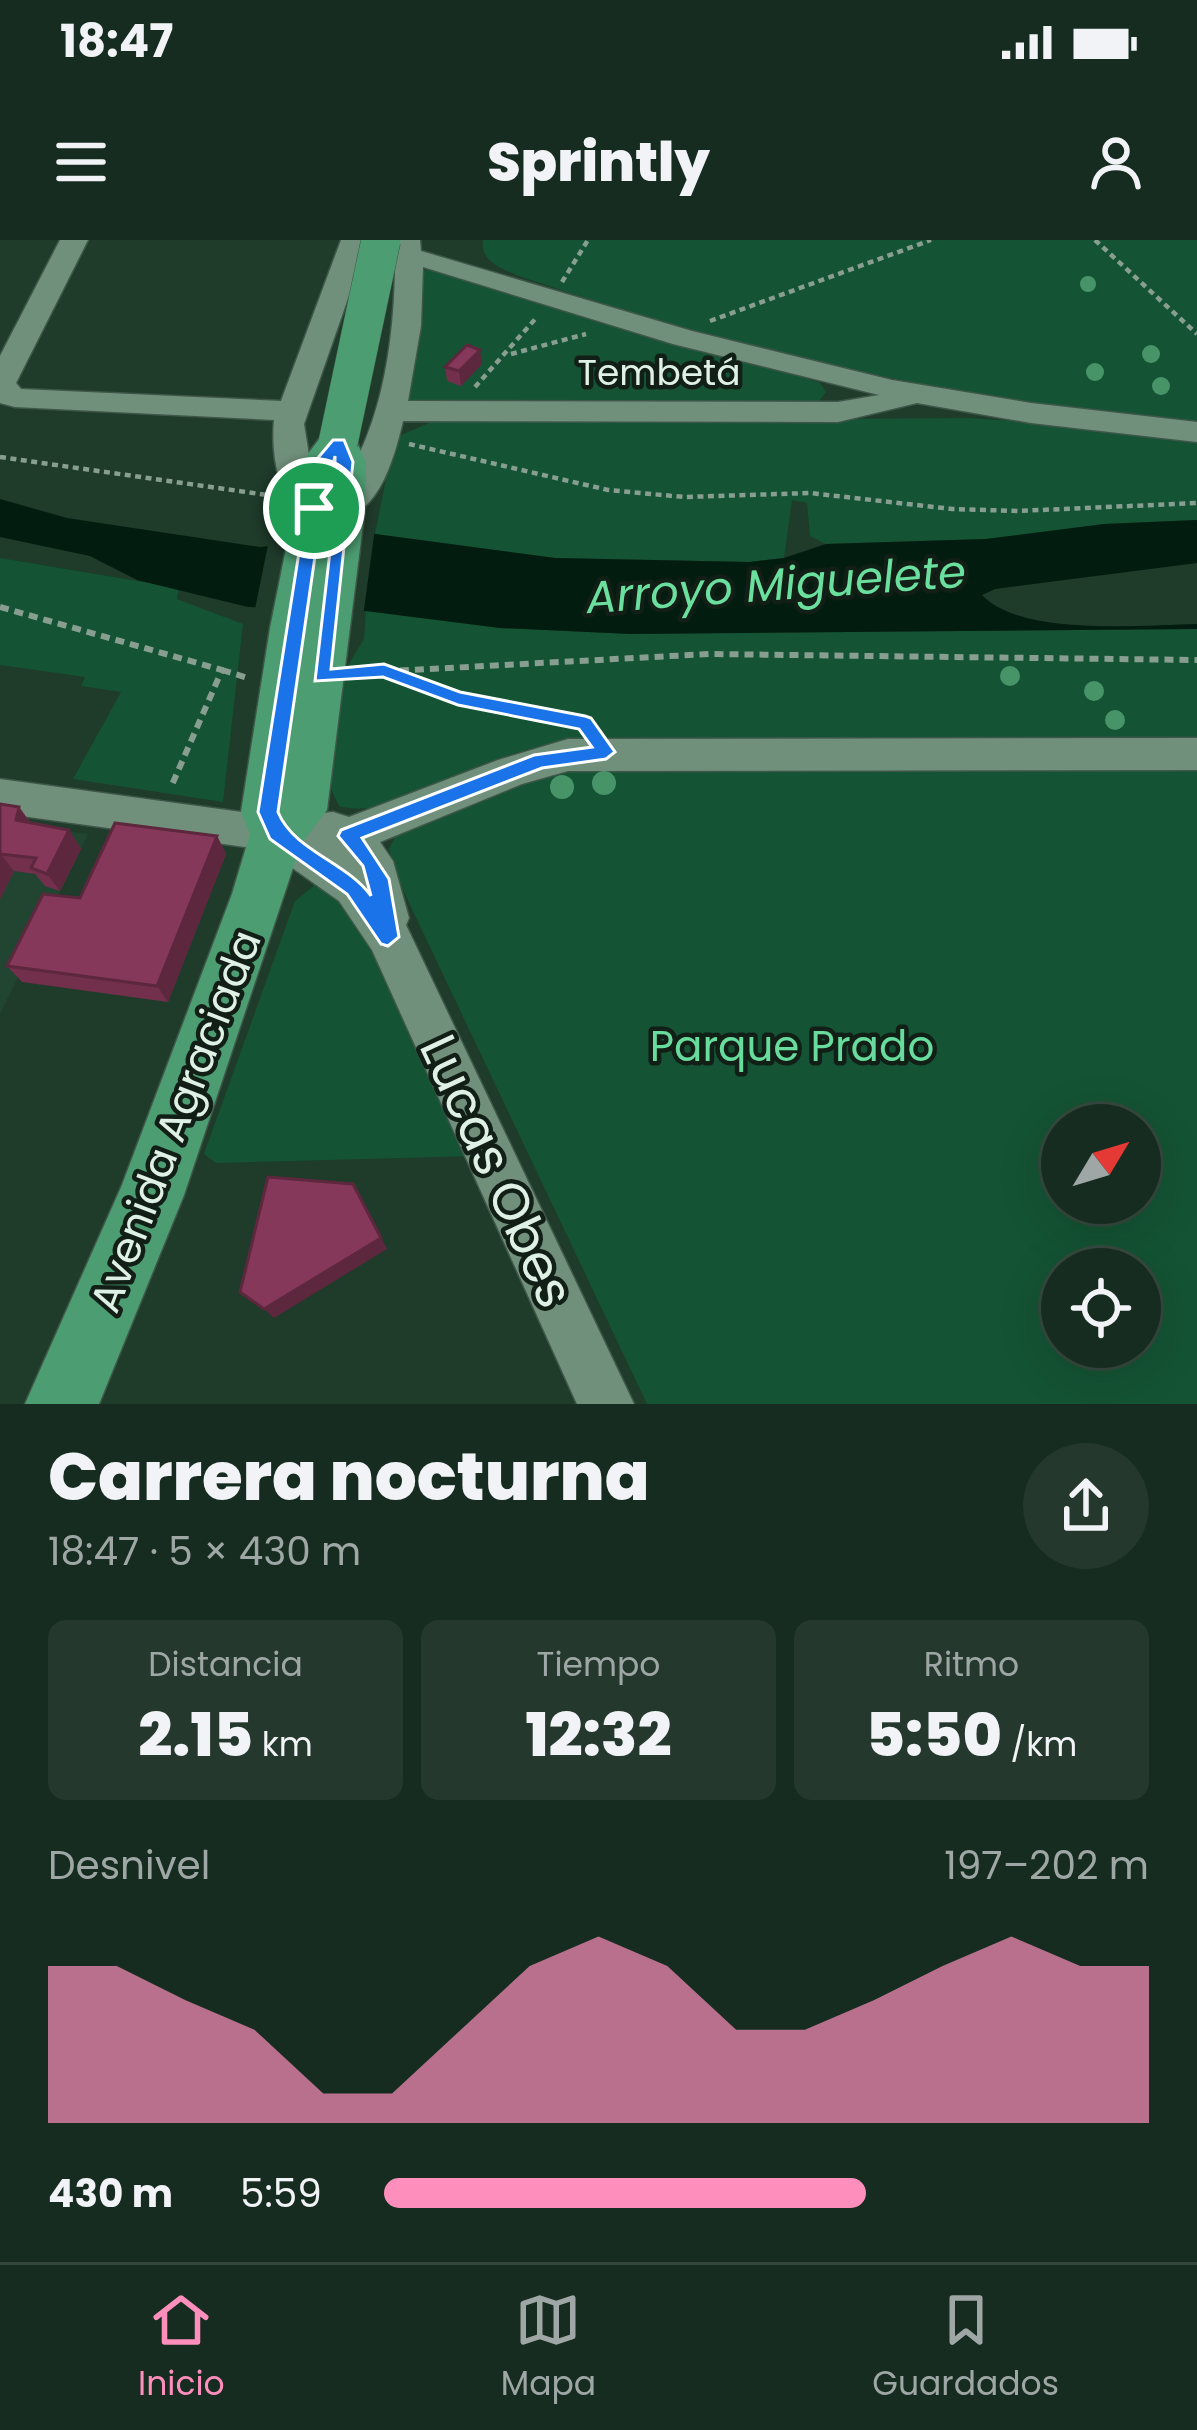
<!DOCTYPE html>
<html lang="es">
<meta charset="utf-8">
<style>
:root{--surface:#172c20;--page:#24382d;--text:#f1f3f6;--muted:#9ea7a5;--line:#36483e;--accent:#fe8ebb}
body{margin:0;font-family:Poppins,sans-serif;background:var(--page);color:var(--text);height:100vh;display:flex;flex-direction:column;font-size:45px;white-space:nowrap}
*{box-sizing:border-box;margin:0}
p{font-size:39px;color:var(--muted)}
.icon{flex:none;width:66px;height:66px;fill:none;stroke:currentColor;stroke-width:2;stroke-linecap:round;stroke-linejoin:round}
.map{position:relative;height:1164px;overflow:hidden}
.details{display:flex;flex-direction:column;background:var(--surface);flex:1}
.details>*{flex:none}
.needle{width:78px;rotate:52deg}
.buttons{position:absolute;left:1041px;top:864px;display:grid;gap:24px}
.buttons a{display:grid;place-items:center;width:120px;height:120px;border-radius:50%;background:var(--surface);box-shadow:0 12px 48px #0002,0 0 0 3px var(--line);font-size:60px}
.pin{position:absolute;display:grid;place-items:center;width:102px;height:102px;color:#fff;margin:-51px;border:6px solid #fff;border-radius:50%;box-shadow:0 3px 12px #0007}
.round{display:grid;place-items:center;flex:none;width:126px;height:126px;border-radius:63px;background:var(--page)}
.head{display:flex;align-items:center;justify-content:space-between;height:204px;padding:0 48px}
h1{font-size:66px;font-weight:800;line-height:90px}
.metrics{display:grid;grid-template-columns:repeat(3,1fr);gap:18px;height:204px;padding:12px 48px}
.metrics div{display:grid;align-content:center;border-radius:18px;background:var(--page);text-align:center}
.metrics b{font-size:60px;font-weight:800}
.metrics small{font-size:33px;font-weight:400}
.metrics p{font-size:33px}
.chart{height:336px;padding:24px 48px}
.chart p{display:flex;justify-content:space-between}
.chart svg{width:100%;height:216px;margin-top:12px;fill:var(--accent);opacity:.7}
ul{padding:0 48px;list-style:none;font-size:39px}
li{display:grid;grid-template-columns:192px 144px 1fr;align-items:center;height:90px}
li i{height:30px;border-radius:15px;background:var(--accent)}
.status{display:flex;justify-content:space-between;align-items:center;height:84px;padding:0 60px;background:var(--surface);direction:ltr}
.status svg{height:33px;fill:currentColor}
header{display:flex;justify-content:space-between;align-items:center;height:156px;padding:0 48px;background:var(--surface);font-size:54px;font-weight:800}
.dock{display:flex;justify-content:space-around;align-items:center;height:168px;border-top:3px solid var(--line);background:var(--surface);font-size:33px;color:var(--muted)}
.dock a{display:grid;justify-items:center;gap:6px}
.dock .on{color:var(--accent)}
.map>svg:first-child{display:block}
</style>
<div class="status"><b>18:47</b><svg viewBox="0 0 49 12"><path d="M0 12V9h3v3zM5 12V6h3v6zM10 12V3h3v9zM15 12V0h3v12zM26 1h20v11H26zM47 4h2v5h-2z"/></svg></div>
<header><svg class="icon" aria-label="menu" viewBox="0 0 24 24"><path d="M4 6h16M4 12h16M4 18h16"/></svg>Sprintly<svg class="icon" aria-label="person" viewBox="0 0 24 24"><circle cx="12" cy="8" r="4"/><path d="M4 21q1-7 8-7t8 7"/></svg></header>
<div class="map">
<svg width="1197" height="1164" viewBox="0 0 1197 1164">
<rect width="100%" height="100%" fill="#1f3b2a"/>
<path fill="#214531" d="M0,581L88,594L0,774Z"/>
<g fill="#145334" fill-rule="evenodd">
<path d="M483,0H1197V184C967,163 733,110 516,35C499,27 480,21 483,0Z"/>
<path d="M432,27L783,131L820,143L826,152L819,161L808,163L410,160L404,155L420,33Z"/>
<path d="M968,178L1064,184L1197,203V280L1104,284L986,299L826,304L810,296L807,263L792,260L784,318L749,322L555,318L375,294L386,239L379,236L397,197L431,182Z"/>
<path d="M0,318L179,348L177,359L243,384L223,562L73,539L121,452L81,446L85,437L0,425Z"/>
<path d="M366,371L500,388L631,394L1197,389V502L581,498C547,504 513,512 481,525C439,541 385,579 339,566L331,549L345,430L364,399Z"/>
<path d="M1197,529V1164H647L401,646L389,609L398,591L551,530ZM1062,885H1140V963H1062ZM1062,1029H1140V1107H1062Z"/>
<path d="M316,644L348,655L474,916L216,923L204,914L295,661Z"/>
</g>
<path fill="#021d0f" d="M0,259L67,278L260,307L375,294L555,318L749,322L784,318L826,304L986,299L1104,284L1197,280V323L995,349L982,355C1022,397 1142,385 1197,384V389L631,394L500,388L366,371L248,367L137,340L90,316L0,297Z"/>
<path fill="#1f3b2a" d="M375,288L363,377L254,374L269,300Z"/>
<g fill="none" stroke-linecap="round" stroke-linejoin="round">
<defs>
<g id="minor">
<path d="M60,0H88L16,143L21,149L281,161L341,0H369L365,11H394L392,0H420L421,11L692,91L892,140L1031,163L1197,182V202L1031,183L917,163L838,182L403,181C395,215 381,269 343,279L328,272L314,279C277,269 271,212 274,180L15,167L0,163V116ZM359,27H395C394,108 380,201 328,264L314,246L304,184ZM423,27L673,104L879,155L838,162L408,161L421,86Z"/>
<path d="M1197,498V530L568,531L522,544L380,602L393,621L409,678L406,685L634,1164H577L372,710L339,661L267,610L0,573V539L277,577L333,572L349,577L498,520L568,499Z"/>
</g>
<path id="major" d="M338,190L353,194L366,222L365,268L327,570L301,604L184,955L99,1164H25L122,945L232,654L250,594L241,572L270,388L304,219L323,194Z"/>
</defs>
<use href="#minor" stroke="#3e5749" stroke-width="3"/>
<use href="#major" stroke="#3e5749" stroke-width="3"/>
<g stroke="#889e90" stroke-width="4.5" stroke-dasharray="6 4.5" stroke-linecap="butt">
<path d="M1095,0L1197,94"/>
<path d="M562,42L588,0"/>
<path d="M710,81L931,0"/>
<path d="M511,114L586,94"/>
<path d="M475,147L537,77"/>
<path d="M409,204L608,250L684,257L810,253L952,269L1018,271L1197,263"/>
<path d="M0,217L274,256"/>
</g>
<g stroke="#889e90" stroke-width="6" stroke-dasharray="9 6" stroke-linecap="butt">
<path d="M0,367L222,430L171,547"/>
<path d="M222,430L248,438"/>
<path d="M387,432L457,458L577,481"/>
<path d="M355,433L709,414L1197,420"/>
</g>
<use href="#minor" fill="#71907c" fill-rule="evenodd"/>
<use href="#major" fill="#4c9d72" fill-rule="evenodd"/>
<defs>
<path id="major-bridge" d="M338,203L381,0"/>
</defs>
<use href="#major-bridge" stroke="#3e5749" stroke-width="40" stroke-linecap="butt"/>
<use href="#major-bridge" stroke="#4c9d72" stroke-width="39"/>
</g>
<g fill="#479469">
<circle cx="1088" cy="44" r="8"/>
<circle cx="1151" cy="114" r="9"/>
<circle cx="1095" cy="132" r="9"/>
<circle cx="1161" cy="146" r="9"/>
<circle cx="1010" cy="436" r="10"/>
<circle cx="1094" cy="451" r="10"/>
<circle cx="1115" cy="480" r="10"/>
<circle cx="604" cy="543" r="12"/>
<circle cx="562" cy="547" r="12"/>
</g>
<g fill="#72304d">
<path d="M482,124L461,146L447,141L445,127Z"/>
<path d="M0,564L19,567L31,583L69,590L81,609L60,651L45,646L35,634L14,631L0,659Z"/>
<path d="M217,596L226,614L168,762L22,742L7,726Z"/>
</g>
<g fill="#5d273e">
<path d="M480,110L482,124L461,146L459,131Z"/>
<path d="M19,567L32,586L16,580Z"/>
<path d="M69,590L81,609L60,651L47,634Z"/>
<path d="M217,596L226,614L168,762L157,746Z"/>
<path d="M0,613L14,631L0,659Z"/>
<path d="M353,944L387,1009L274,1078L264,1069Z"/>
</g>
<g fill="#853859" stroke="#5d273e" stroke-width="3">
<path d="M467,105L480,110L459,131L445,127Z"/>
<path d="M0,564L19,567L16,580L69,590L47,634L31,628L36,618L0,614Z"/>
<path d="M115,583L217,596L157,746L7,726L43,654L80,658Z"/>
<path d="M268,937L353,944L381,998L264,1069L240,1052Z"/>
</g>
<path fill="#1a73e8" stroke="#fff" stroke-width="3" fill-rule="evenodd" d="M333,200H344L353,222L331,429L384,424L460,452L585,476L591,478L615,512L606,519L542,528L362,598L389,639L399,697L388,706L381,704L347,654L270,599L258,572L306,268L317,219ZM335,216V268L315,441L383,437L458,465L579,489L592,507L534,515L341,590L338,596L363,626L371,656C347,622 294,611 278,572L322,268Z"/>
<g text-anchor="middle" stroke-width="9" stroke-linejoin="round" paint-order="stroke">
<g font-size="36" fill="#dff0e5" stroke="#121f17">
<text x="659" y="145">Tembetá</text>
</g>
<g font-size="42" fill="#67dc9c" stroke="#121f17">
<text x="792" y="821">Parque Prado</text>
</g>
<g font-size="42" fill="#dff0e5" stroke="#121f17">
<text transform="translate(175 881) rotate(-69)" y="15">Avenida Agraciada</text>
</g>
<g font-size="45" font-style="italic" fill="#6adf9e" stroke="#121f17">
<text transform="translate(776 344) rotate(-4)" y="16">Arroyo Miguelete</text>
</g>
<g font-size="51" fill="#dff0e5" stroke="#121f17">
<text transform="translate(497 931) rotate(65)" y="18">Lucas Obes</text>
</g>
</g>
</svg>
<div class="buttons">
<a><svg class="needle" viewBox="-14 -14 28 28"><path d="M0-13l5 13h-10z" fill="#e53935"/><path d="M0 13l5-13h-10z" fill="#9ea7a5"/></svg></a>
<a><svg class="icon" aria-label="locate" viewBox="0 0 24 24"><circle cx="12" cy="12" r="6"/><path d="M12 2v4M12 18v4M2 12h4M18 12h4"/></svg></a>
</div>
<div class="pin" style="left:314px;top:268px;background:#1e9e55"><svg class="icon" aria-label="arrive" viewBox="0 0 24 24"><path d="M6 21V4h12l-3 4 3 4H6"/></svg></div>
</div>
<section class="details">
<div class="head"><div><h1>Carrera nocturna</h1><p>18:47 · 5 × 430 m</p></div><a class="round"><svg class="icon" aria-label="share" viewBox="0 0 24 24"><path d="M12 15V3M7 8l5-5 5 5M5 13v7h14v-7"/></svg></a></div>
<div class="metrics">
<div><p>Distancia</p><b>2.15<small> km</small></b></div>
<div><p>Tiempo</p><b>12:32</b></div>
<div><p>Ritmo</p><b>5:50<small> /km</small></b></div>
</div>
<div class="chart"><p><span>Desnivel</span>197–202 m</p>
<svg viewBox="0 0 160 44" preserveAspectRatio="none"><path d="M0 44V12L10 12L20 19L30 25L40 38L50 38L60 25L70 12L80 6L90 12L100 25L110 25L120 19L130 12L140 6L150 12L160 12V44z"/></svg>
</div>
<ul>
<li><b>430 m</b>5:59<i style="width:63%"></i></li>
</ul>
</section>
<nav class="dock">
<a class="on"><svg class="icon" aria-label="home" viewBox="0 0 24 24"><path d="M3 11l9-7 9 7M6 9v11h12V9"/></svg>Inicio</a>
<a><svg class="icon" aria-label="map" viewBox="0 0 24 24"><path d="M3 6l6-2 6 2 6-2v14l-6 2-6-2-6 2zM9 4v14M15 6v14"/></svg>Mapa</a>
<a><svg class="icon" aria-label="saved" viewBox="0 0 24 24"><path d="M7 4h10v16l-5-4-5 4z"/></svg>Guardados</a>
</nav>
